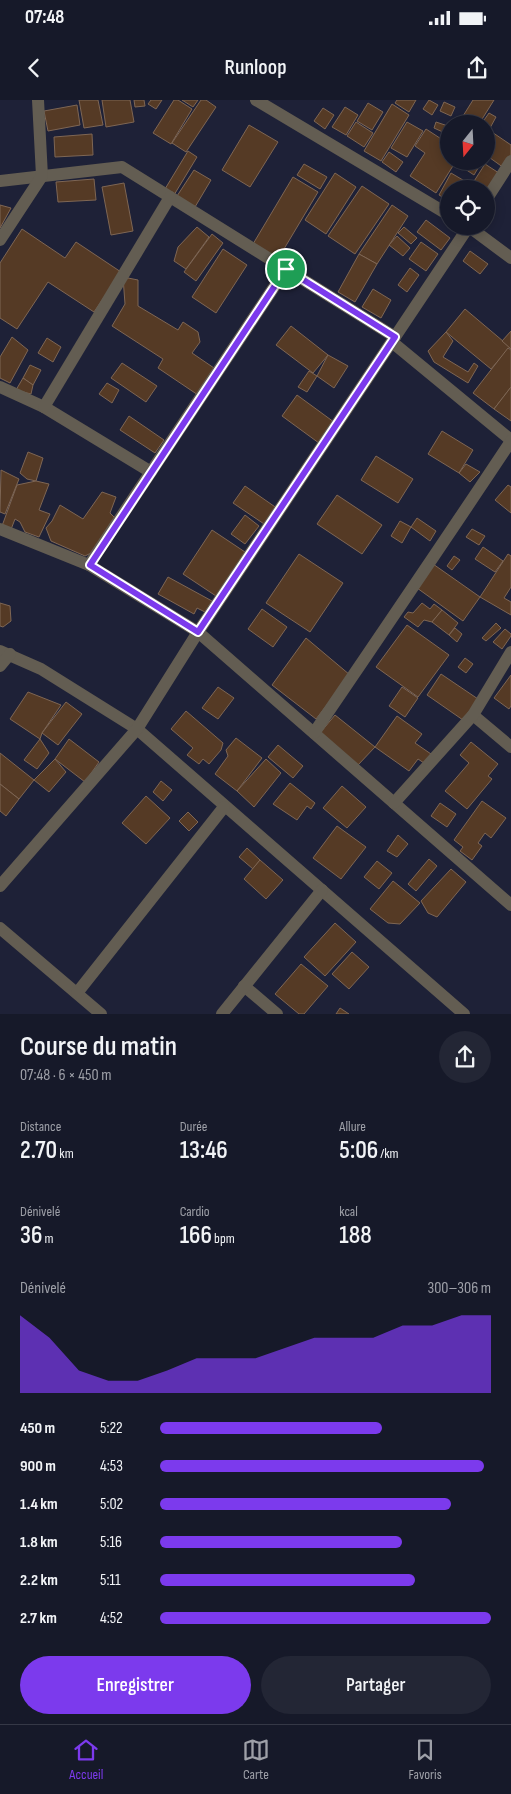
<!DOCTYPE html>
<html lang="fr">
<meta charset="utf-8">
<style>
:root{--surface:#161929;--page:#232635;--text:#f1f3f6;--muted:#9ea0a8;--line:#353846;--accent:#7c3aed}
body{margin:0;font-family:"Sofia Sans Condensed",sans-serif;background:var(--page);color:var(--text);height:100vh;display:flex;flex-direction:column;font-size:19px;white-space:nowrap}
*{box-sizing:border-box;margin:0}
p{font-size:16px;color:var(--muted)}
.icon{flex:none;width:28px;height:28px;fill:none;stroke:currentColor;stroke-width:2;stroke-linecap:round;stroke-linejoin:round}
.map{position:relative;height:914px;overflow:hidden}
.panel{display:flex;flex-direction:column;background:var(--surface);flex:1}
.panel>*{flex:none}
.needle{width:32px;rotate:198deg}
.fabs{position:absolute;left:440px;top:15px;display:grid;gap:10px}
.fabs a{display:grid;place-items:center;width:55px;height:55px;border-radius:50%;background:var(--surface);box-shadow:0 2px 12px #0003,0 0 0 1px var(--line);font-size:25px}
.pin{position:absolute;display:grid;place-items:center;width:42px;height:42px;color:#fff;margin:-21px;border:2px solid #fff;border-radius:50%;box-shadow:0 1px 5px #0007}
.round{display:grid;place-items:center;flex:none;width:52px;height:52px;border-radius:26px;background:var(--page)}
.overview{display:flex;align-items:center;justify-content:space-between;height:85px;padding:0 20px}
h1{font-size:28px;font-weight:600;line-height:38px}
.figures{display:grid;grid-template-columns:repeat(3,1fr);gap:8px;height:85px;padding:5px 20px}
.figures div{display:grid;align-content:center}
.figures b{font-size:25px;font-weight:600}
.figures small{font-size:14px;font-weight:400}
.figures p{font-size:14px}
.chart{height:140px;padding:10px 20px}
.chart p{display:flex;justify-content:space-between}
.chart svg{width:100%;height:90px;margin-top:5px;fill:var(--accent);opacity:.7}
.primary-button{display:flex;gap:10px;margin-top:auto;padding:10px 20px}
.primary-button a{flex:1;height:58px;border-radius:30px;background:var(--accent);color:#fff;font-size:20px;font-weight:600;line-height:58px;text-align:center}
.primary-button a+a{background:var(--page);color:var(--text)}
ul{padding:0 20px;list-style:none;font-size:16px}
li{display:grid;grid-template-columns:80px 60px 1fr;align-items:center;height:38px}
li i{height:12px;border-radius:6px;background:var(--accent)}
.status{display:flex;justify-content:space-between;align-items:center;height:35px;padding:0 25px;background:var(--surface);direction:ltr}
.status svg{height:14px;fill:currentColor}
header{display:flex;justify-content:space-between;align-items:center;height:65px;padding:0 20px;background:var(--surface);font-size:22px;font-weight:600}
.menu{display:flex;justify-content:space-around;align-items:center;height:70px;border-top:1px solid var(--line);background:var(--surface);font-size:14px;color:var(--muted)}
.menu a{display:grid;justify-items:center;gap:2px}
.menu .current{color:var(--accent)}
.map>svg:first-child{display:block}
</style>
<div class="status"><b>07:48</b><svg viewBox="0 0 49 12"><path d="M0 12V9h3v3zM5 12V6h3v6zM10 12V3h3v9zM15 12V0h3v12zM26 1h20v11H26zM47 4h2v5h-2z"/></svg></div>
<header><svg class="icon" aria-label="back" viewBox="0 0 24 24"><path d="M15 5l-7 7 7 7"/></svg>Runloop<svg class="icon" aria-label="share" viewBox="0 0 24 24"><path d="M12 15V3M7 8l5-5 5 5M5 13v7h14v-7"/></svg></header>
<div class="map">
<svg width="511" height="914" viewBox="0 0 511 914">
<rect width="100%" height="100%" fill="#1e2137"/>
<g fill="#553a25" stroke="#7e6654">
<path d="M79,0H98L103,25L84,28Z"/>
<path d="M102,0H130L134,22L106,27Z"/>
<path d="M134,0H144L145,6L135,7Z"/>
<path d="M151,0H162L156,9L148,4Z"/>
<path d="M174,0H178L192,9L171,44L153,33Z"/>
<path d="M182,0H198L193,7Z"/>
<path d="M201,0H206L216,7L186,52L172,43Z"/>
<path d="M397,0H416L409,12L395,3Z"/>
<path d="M429,0L438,5L432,15L423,9Z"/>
<path d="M473,0H494L479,24H458Z"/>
<path d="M444,2L455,7L451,16L440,11Z"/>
<path d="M368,3L383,12L372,30L357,21Z"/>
<path d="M392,4L409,15L381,61L364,51Z"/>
<path d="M77,5L80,25L48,31L44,11Z"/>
<path d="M345,7L358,15L346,35L332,27Z"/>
<path d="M323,8L334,15L325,29L314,21Z"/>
<path d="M489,13L496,17L490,28L482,23Z"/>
<path d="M356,22L373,33L364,47L347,36Z"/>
<path d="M407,22L423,31L407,57L391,48Z"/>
<path d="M436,22L448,26L445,33L434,28Z"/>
<path d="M249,25L278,42L250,87L222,70Z"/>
<path d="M486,28L511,45V58L504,68L486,55Z"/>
<path d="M426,29L449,44V61H456L436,93L410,76L425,53L415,46Z"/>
<path d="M92,34L93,55L55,57L54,37Z"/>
<path d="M188,51L197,57L174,95L165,89Z"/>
<path d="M389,52L403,62L396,72L382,62Z"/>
<path d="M462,61H478L481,63L474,75L459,65Z"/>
<path d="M304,64L327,77L320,89L297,75Z"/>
<path d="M485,64L502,75L486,89H469Z"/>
<path d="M194,70L211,80L195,107L177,96Z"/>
<path d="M335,73L356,87L326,134L305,120Z"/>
<path d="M451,73L468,83L465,89H449V101L439,95Z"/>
<path d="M293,77L318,92L278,159L253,144Z"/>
<path d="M94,79L96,100L58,102L56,82Z"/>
<path d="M124,83L133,131L111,135L102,87Z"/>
<path d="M362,86L389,104L355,154L328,136Z"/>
<path d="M0,105L11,108L0,128Z"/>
<path d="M392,105L408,116L377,164L359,154Z"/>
<path d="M426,120L450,138L441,150L417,132Z"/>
<path d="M197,127L209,137L186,169L174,161L178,147Z"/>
<path d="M404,127L417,138L411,144L398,133Z"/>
<path d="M22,129L65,158L76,142L121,172L94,212L48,182L17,229L0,218V163Z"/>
<path d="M212,134L223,143L196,181L184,172Z"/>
<path d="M397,136L410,148L403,156L389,145Z"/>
<path d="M421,142L438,154L426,171L409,159Z"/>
<path d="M223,149L247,165L216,213L192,197Z"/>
<path d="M470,151L488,164L480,174L463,161Z"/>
<path d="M359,154L377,164L355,202L338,192Z"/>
<path d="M410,168L419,175L407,192L398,185Z"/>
<path d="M123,177L138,180V206L178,230L183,222L198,232L200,242L192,253L214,268L201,297L158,268L163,259L112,226L125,204Z"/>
<path d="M373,189L391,200L381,218L362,207Z"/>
<path d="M465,209L510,247L491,269L446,232Z"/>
<path d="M291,226L328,255L313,273L276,245Z"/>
<path d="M511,231V249L502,241Z"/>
<path d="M446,232L453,241L443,257L468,272L474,263L478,266L468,283L434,262L428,251Z"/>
<path d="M12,237L28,250L10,283L0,278V257Z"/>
<path d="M47,238L61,247L53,262L38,253Z"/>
<path d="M508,248L511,250V287L494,309L473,293Z"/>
<path d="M328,255L348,266L334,288L317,276Z"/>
<path d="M122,263L157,286L146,302L111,278Z"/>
<path d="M30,265L41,270L33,285L23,278Z"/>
<path d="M309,271L317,276L307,292L298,287Z"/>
<path d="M23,278L33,285L31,294L16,290Z"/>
<path d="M107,283L119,290L112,303L99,294Z"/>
<path d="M511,287V321L494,309Z"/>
<path d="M297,295L338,325L323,346L282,316Z"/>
<path d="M129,316L164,340L155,353L120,330Z"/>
<path d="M442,331L473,350L459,373L428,354Z"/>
<path d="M28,352L43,358L36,381L27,379L20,373Z"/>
<path d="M376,356L413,379L398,403L361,380Z"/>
<path d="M466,364L480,372L470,382L459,373Z"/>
<path d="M1,370L19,379L5,414L0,412Z"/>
<path d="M36,381L49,384L39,410L50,414L39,437L25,432L20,422L15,419L10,432L2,426L17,385Z"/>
<path d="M508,385L511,387V413L495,400Z"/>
<path d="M245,386L281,411L270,428L233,403Z"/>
<path d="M102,392L116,397L110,413L115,418L95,451L85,456L51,441L46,428L52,421L60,405L83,419Z"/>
<path d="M337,395L382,425L362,454L317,424Z"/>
<path d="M245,415L259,426L245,444L231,434Z"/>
<path d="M417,418L436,431L430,441L411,427Z"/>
<path d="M400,421L411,427L402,443L391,436Z"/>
<path d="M472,429L485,436L479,445L466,437Z"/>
<path d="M212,430L248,454L219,498L183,474Z"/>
<path d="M483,447L503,461L495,472L475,459Z"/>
<path d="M299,454L343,483L310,532L266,503Z"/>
<path d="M508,454L511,456V487L504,498L511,502V515L480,497Z"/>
<path d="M454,456L460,460L452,470L447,466Z"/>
<path d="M433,464L480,497L463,521L417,488Z"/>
<path d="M168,477L212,501L205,512L197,508L194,514L158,494Z"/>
<path d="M0,503L10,506L11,521L3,527L0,526Z"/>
<path d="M422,503L430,509L434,504L442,510L432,522L424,520L418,527L404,517L408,512L413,513Z"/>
<path d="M262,509L287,527L273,547L248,529Z"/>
<path d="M442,510L458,523L449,535L432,522Z"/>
<path d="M496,523L501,528L486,541L482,538Z"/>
<path d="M407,525L449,555L418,597L376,567Z"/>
<path d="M455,528L462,534L457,542L449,535Z"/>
<path d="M505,529L511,534V536L502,549L493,542Z"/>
<path d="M306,538L350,575L316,619L272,585Z"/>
<path d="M465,558L473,564L466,573L458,567Z"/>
<path d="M441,574L478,599L463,620L427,595Z"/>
<path d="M511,575V606L509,609L494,598Z"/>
<path d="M218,587L234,598L218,619L202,608Z"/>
<path d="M402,587L418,598L405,617L389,606Z"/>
<path d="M28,592L61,605L42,633L40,639L10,619Z"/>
<path d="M66,602L82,614L58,645L42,633Z"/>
<path d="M186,611L223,643L221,650L209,664L203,659L199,664L187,655L193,648L171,629Z"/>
<path d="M335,615L375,647L358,665L320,633Z"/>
<path d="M397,616L422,634L415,643L431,654L424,663L418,659L409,671L375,647Z"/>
<path d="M236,638L262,658L237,691L215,674L228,656L226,650Z"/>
<path d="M40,639L49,653L37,669L24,660Z"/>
<path d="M69,639L99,662L85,682L55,659Z"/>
<path d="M471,642L498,664L488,676L492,679L467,709L445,691L469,663L460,655Z"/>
<path d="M278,645L303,666L293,678L268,657Z"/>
<path d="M0,653L34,680L19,699L0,684Z"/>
<path d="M55,659L66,672L49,692L34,680Z"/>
<path d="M266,659L281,673L254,707L237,691Z"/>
<path d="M161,681L172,690L163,701L153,692Z"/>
<path d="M290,683L315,703L311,709L307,706L297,720L273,704Z"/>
<path d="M0,684L19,699L6,716L0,711Z"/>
<path d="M342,686L366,707L347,728L323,708Z"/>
<path d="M146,696L170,718L146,744L122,723Z"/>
<path d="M482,701L506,718L491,738L485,733L478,743L482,746L472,760L460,751L463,747L454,740Z"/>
<path d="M440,703L456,714L447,727L431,716Z"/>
<path d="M188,712L198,722L189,731L179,721Z"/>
<path d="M337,726L366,747L341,779L313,758Z"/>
<path d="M398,735L408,744L397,757L387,751Z"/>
<path d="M247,748L260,760L253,769L239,757Z"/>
<path d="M429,759L437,766L416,791L408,784Z"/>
<path d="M260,760L283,780L266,799L244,779Z"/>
<path d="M377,761L392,773L379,789L364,777Z"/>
<path d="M451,769L466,782L437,817L428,813L421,801Z"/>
<path d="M393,781L420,803L400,824L388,823L370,809Z"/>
<path d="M335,823L356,842L325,876L304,857Z"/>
<path d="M352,852L369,867L349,889L332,874Z"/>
<path d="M301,864L328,886L304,914H299L275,894Z"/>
<path d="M340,908L349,914H336Z"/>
</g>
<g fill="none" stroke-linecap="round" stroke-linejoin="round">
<g stroke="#635d52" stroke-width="12">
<path d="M256,0L449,115"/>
<path d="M0,81L122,67L395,237"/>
<path d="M486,100L511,61"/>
<path d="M468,126L511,158"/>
<path d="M0,140L42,76L38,0"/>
<path d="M392,242L511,340"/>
<path d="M0,287L44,307L151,372"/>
<path d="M44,307L170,97"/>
<path d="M0,429L89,465L198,532L511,805"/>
<path d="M89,465L286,169"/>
<path d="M0,551L41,569L137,629L464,914"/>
<path d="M0,566L10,554"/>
<path d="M473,615L511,647"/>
<path d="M314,633C380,536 446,439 511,341"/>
<path d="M394,703L473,615L511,552"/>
<path d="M0,786L137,629L198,532L469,126"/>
<path d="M0,828L101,914"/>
<path d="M244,886L277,914"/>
<path d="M77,893L224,707"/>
<path d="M222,914L322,790"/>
</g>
</g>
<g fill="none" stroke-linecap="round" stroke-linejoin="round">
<defs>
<path id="route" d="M286,169L395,237L198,532L90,465Z"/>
</defs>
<use href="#route" stroke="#fff" stroke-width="10"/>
<use href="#route" stroke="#7c3aed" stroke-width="6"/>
</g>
</svg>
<div class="fabs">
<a><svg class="needle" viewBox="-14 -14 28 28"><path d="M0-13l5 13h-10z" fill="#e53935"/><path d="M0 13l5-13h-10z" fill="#9ea0a8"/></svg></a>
<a><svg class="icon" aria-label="locate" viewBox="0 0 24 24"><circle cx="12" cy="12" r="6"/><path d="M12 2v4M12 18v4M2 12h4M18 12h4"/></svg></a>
</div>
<div class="pin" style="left:286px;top:169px;background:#1e9e55"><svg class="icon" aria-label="arrive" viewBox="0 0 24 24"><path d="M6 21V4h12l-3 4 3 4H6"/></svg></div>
</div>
<section class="panel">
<div class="overview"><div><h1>Course du matin</h1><p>07:48 · 6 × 450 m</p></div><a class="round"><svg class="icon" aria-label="share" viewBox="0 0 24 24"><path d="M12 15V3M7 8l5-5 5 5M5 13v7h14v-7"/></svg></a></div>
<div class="figures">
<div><p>Distance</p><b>2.70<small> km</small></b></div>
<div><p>Durée</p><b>13:46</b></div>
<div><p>Allure</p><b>5:06<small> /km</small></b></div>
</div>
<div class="figures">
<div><p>Dénivelé</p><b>36<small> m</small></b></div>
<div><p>Cardio</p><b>166<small> bpm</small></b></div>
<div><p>kcal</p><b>188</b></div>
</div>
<div class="chart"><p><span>Dénivelé</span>300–306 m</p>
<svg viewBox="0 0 160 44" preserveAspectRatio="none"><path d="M0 44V6L10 17L20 33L30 38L40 38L50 33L60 27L70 27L80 27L90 22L100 17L110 17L120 17L130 11L140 11L150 6L160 6V44z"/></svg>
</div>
<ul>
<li><b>450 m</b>5:22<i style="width:67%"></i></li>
<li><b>900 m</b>4:53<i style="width:98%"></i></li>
<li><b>1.4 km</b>5:02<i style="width:88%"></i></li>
<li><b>1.8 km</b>5:16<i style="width:73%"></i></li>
<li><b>2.2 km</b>5:11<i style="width:77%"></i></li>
<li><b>2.7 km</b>4:52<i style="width:100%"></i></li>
</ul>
<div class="primary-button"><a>Enregistrer</a><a>Partager</a></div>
</section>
<nav class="menu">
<a class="current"><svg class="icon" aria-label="home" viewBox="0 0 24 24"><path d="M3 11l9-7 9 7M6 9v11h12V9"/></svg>Accueil</a>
<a><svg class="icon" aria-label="map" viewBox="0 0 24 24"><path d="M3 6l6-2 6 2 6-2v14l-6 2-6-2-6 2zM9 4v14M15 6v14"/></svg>Carte</a>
<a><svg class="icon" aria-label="saved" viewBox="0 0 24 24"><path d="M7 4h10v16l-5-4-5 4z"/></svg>Favoris</a>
</nav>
